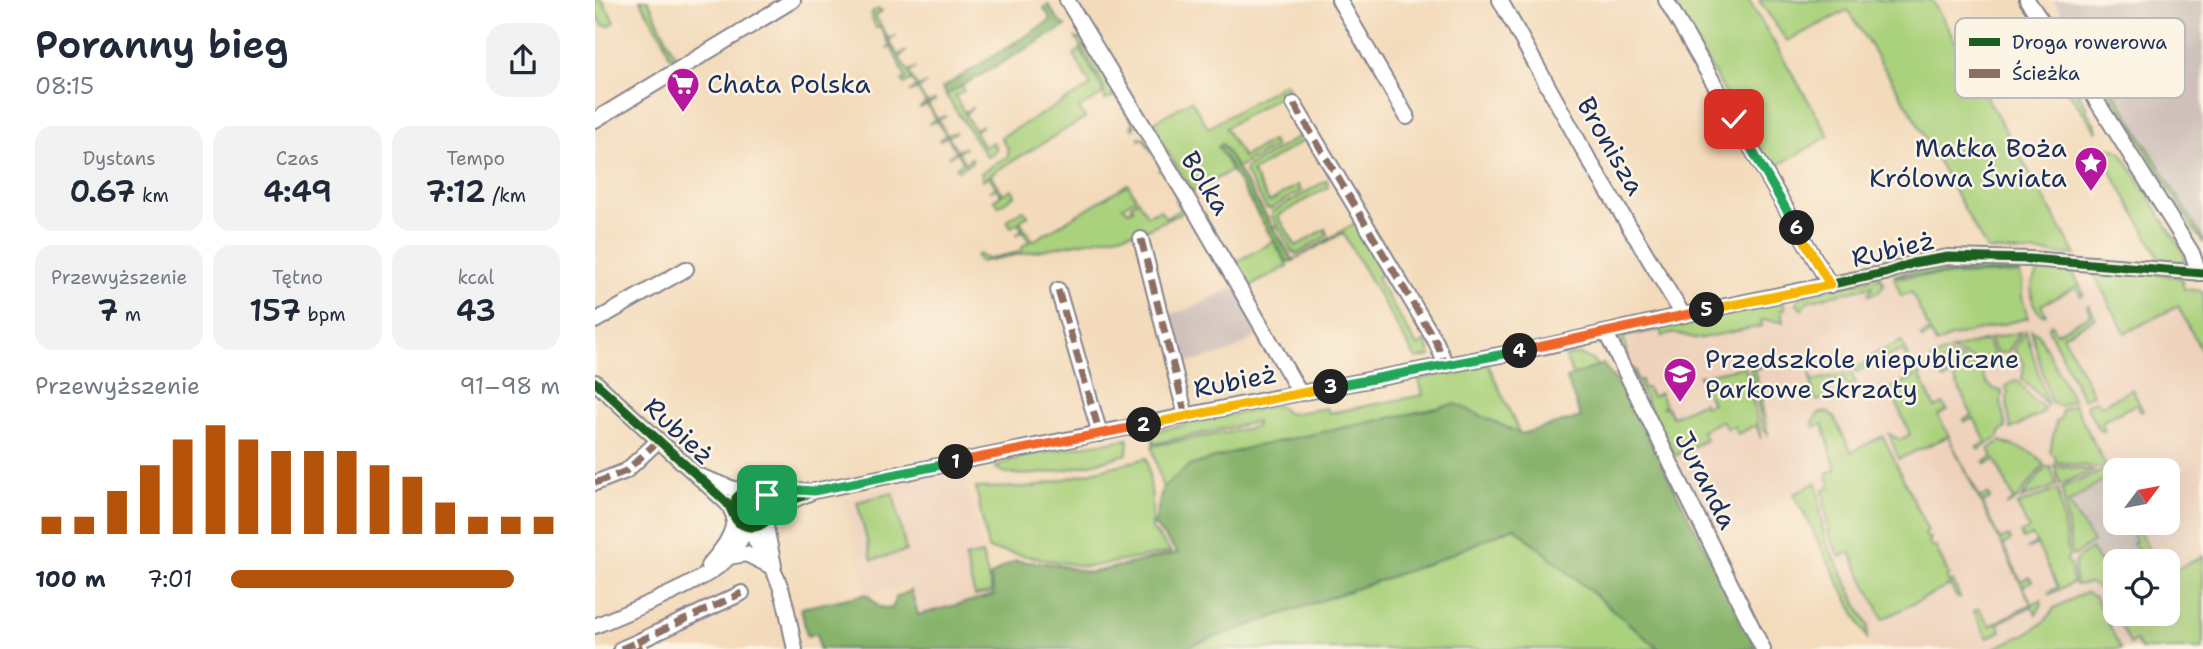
<!DOCTYPE html>
<html lang="pl">
<meta charset="utf-8">
<style>
:root{--surface:#fff;--page:#f2f2f3;--text:#1f2937;--muted:#747a83;--accent:#b45309}
body{margin:0;font-family:"Shantell Sans",sans-serif;background:var(--page);color:var(--text);height:100vh;display:flex;flex-direction:column;font-size:26px;white-space:nowrap}
*{box-sizing:border-box;margin:0}
p{font-size:23px;color:var(--muted)}
.icon{flex:none;width:38px;height:38px;fill:none;stroke:currentColor;stroke-width:2;stroke-linecap:round;stroke-linejoin:round}
.map{position:relative;flex:1;overflow:hidden}
.panel{display:flex;flex-direction:column;background:var(--surface);width:595px}
.panel>*{flex:none}
.needle{width:46px;rotate:58deg}
.buttons{position:absolute;left:1508px;top:458px;display:grid;gap:14px}
.buttons a{display:grid;place-items:center;width:77px;height:77px;border-radius:14px;background:var(--surface);box-shadow:0 7px 28px #0002;font-size:35px}
.pin{position:absolute;display:grid;place-items:center;width:60px;height:60px;color:#fff;margin:-30px;border-radius:14px;box-shadow:0 4px 10px #0006}
.km{position:absolute;width:35px;height:35px;margin:-18px;border-radius:50%;background:#222;color:#fff;font-size:19px;line-height:35px;text-align:center}
.round{display:grid;place-items:center;flex:none;width:74px;height:74px;border-radius:21px;background:var(--page)}
.overview{display:flex;align-items:center;justify-content:space-between;height:119px;padding:0 35px}
h1{font-size:38px;font-weight:600;line-height:52px}
.metrics{display:grid;grid-template-columns:repeat(3,1fr);gap:10px;height:119px;padding:7px 35px}
.metrics div{display:grid;align-content:center;border-radius:18px;background:var(--page);text-align:center}
.metrics b{font-size:30px;font-weight:600}
.metrics small{font-size:19px;font-weight:400}
.metrics p{font-size:19px}
.chart{height:196px;padding:14px 35px}
.chart p{display:flex;justify-content:space-between}
.chart svg{width:100%;height:126px;margin-top:7px;stroke:var(--accent);stroke-width:6}
ul{padding:0 35px;list-style:none;font-size:23px}
li{display:grid;grid-template-columns:112px 84px 1fr;align-items:center;height:52px}
li i{height:18px;border-radius:9px;background:var(--accent)}
main{display:flex;flex:1;min-height:0}
.map>svg:first-child{display:block}
</style>
<main>
<section class="panel">
<div class="overview"><div><h1>Poranny bieg</h1><p>08:15</p></div><a class="round"><svg class="icon" aria-label="share" viewBox="0 0 24 24"><path d="M12 15V3M7 8l5-5 5 5M5 13v7h14v-7"/></svg></a></div>
<div class="metrics">
<div><p>Dystans</p><b>0.67<small> km</small></b></div>
<div><p>Czas</p><b>4:49</b></div>
<div><p>Tempo</p><b>7:12<small> /km</small></b></div>
</div>
<div class="metrics">
<div><p>Przewyższenie</p><b>7<small> m</small></b></div>
<div><p>Tętno</p><b>157<small> bpm</small></b></div>
<div><p>kcal</p><b>43</b></div>
</div>
<div class="chart"><p><span>Przewyższenie</span>91–98 m</p>
<svg viewBox="0 0 160 44" preserveAspectRatio="none"><path d="M5 44V38M15 44V38M25 44V29M35 44V20M45 44V11M55 44V6M65 44V11M75 44V15M85 44V15M95 44V15M105 44V20M115 44V24M125 44V33M135 44V38M145 44V38M155 44V38"/></svg>
</div>
<ul>
<li><b>100 m</b>7:01<i style="width:86%"></i></li>
</ul>
</section>
<div class="map">
<svg width="1608" height="649" viewBox="0 0 1608 649">
<rect width="100%" height="100%" fill="#fcf5e5"/>
<filter id="ink" filterUnits="userSpaceOnUse"><feTurbulence type="fractalNoise" baseFrequency=".0143" numOctaves="2"/><feDisplacementMap in="SourceGraphic" scale="14" xChannelSelector="R" yChannelSelector="G"/><feConvolveMatrix kernelMatrix="1 2 1 2 8 2 1 2 1" color-interpolation-filters="sRGB"/></filter>
<filter id="wash" filterUnits="userSpaceOnUse"><feTurbulence type="fractalNoise" baseFrequency=".00686" numOctaves="4" result="noise"/><feDisplacementMap in="SourceGraphic" scale="28" xChannelSelector="R" yChannelSelector="G"/><feGaussianBlur stdDeviation="1.57" result="paint"/><feColorMatrix in="noise" values="0 0 0 0 0 0 0 0 0 0 0 0 0 0 0 0 0 1.4 0 .05"/><feComposite in="paint" operator="in"/></filter>
<g filter="url(#wash)">
<rect width="100%" height="100%" fill="#f3daba"/>
<g fill="#eed2bb" fill-rule="evenodd">
<path d="M1299,278L1302,283L1409,279L1589,289L1608,326V572L1573,573V562H1521V614H1573L1596,649H1278L1199,494L1120,536L1037,373V368L1029,356L1024,337L1185,304H1196L1205,299ZM1521,471H1573V523H1521Z"/>
<path d="M367,471L400,595L323,615L316,584L272,594L249,500L313,482Z"/>
</g>
<g fill="#cfc1ba">
<path d="M1458,0H1608V239L1513,82Z"/>
<path d="M639,287L665,334L635,352L584,365L572,315L594,309Z"/>
<path d="M1510,479L1521,499V523H1533L1553,562H1521V588L1493,545L1498,543L1473,503Z"/>
</g>
<g fill="#aad17b" stroke="#62806c" stroke-width="2">
<path d="M0,0H7L20,22L14,26L8,25L0,12Z"/>
<path d="M45,0H53L81,58L75,57L69,40Z"/>
<path d="M1076,0H1154L1234,136L1175,170Z"/>
<path d="M1164,0H1337L1481,255L1392,250L1312,105L1253,10L1192,41Z"/>
<path d="M283,9L287,11L280,16L294,39L302,35L294,40L303,55L312,51L304,57L313,71L321,68L314,73L322,87L331,84L323,89L332,103L341,100L333,104L342,119L351,116L343,120L352,135L361,132L353,136L362,151L371,147L363,152L370,163L377,158V162L364,170L361,168L368,162L362,152L354,157L361,151L352,136L344,141L351,135L342,121L333,124L341,119L332,105L324,108L331,103L322,89L314,93L321,87L318,80L309,84L307,80L311,78L296,47L292,49L295,46L285,26L281,28L276,15L277,12Z"/>
<path d="M481,38L492,41L540,125L538,129L536,126L539,124L522,95L510,100L509,87Z"/>
<path d="M1452,39L1458,47L1454,50L1492,107L1490,109L1500,124L1502,132L1440,45Z"/>
<path d="M485,50L507,88V95L484,108L490,118L396,174L408,194L417,189L420,195L404,206L399,199L406,195L401,188L395,192L401,187L394,176L388,180L386,173L413,156V149L406,137L496,86L479,54Z"/>
<path d="M690,83L694,90L630,128L648,157L677,141L680,147L597,192L556,124L596,100L613,128Z"/>
<path d="M367,86L369,91L360,96L369,112L378,107L370,114L379,129L388,125L380,131L389,147L398,142L401,148L400,152L392,157L351,95Z"/>
<path d="M1518,90L1608,239V242L1600,232L1515,92Z"/>
<path d="M708,134L711,139L657,172L674,202L703,185L706,191L675,209L671,208L650,172L651,168Z"/>
<path d="M544,137L550,138L593,210L550,230L385,262L381,256L384,254L391,259L425,252L428,246L434,242L428,231L421,235L427,230L423,223L416,227L412,220L428,210L433,216L425,221L438,241L533,184L541,198L528,206L534,211L538,209L536,205L543,200L552,215L565,210L571,218L585,209L580,200L584,198L567,169L563,171L566,167L548,138L544,140Z"/>
<path d="M1514,147L1526,152L1587,250L1590,258L1589,263L1584,266L1559,264L1566,260L1504,150Z"/>
<path d="M732,180L733,187L683,216L701,246L730,229L733,235L702,254L698,252L677,217V212Z"/>
<path d="M760,223H762L790,272L782,277L785,284L822,346L831,341L836,356L821,359L748,233L698,260Z"/>
<path d="M679,241L693,266L654,287L639,263Z"/>
<path d="M1353,263H1419L1424,271L1299,275Z"/>
<path d="M1449,265L1475,267L1489,294L1486,296L1481,287L1446,305L1451,314L1448,315C1437,309 1434,290 1439,279C1441,274 1446,269 1449,265Z"/>
<path d="M1496,269L1586,277L1589,289L1608,291V354L1583,306L1530,333Z"/>
<path d="M1425,273L1427,280V297L1433,318L1356,337L1341,344L1336,334L1327,339L1326,336L1335,331L1316,292L1306,296L1299,277Z"/>
<path d="M1285,277L1289,284L1284,292L1273,295L1277,286L1213,301L1207,310L1201,303L1207,295Z"/>
<path d="M1184,300L1190,305V309L1186,310L1188,322L1169,320L1166,321L1167,326L1102,339L1081,333L1067,336L1065,329L1028,337L1033,355L1028,360L1018,340L1021,333Z"/>
<path d="M1494,305L1501,318L1468,335L1498,394L1488,399L1453,328L1456,324L1461,333L1496,315L1492,306Z"/>
<path d="M1436,330L1443,333L1478,400L1465,406L1456,403Z"/>
<path d="M1431,331L1452,404V405L1438,389L1427,380L1429,363L1419,350Z"/>
<path d="M1426,332L1413,352L1402,353L1394,339Z"/>
<path d="M1391,340L1399,354L1391,365L1355,350Z"/>
<path d="M1306,341L1314,357L1311,358L1307,350L1261,372L1259,368L1277,359L1276,356Z"/>
<path d="M1350,352L1387,368C1388,381 1394,389 1407,391L1406,402L1411,428L1406,431L1404,437L1383,450L1382,447L1391,442L1379,418L1370,422L1368,420L1377,415L1358,376L1349,380L1347,377L1356,373L1350,361L1341,365L1337,359Z"/>
<path d="M985,354L999,361L1145,649H443L421,561L457,564L495,573L584,553L557,446L661,427V422L558,444V434L565,430L683,405L693,414L732,408L734,413L828,395L824,379L893,364L925,434L911,427L1025,484L970,357Z"/>
<path d="M1166,363L1167,367L1159,369L1168,401H1166L1173,434L1168,429L1155,368L1158,365Z"/>
<path d="M1324,366L1332,371L1324,375L1340,408L1348,404L1352,410L1343,415L1354,436L1304,459L1294,434L1305,440L1315,434L1295,389L1320,377L1316,368Z"/>
<path d="M1148,367L1151,369L1166,439L1161,425L1143,434L1139,426L1132,429L1127,420L1107,431L1111,440L1080,456L1034,368L1040,370L1042,381L1046,380L1048,388H1052L1057,397L1065,393L1070,405L1068,407H1072L1077,417L1108,402L1110,406L1117,403L1104,376Z"/>
<path d="M1215,372L1218,381L1255,372L1261,383L1253,387L1248,378L1232,386L1236,395L1223,401L1218,395Z"/>
<path d="M1422,380L1438,400L1449,408L1448,413L1416,429C1414,419 1411,401 1413,393L1411,386Z"/>
<path d="M1537,389L1548,411L1546,412L1541,404L1506,422L1510,431L1504,430L1491,405L1501,400L1505,406Z"/>
<path d="M1479,404L1511,466L1504,468L1461,462L1460,456L1455,452L1461,422L1466,417L1467,410Z"/>
<path d="M1232,412L1239,417L1256,452L1288,436L1333,531L1330,534L1333,539L1336,538L1334,542L1337,547L1340,546L1354,575L1351,577L1354,583L1358,581L1365,597L1362,598L1355,585L1288,619L1255,552L1245,557L1234,535L1228,489L1235,487L1232,473L1241,470L1228,424L1219,427L1218,422L1224,413Z"/>
<path d="M1354,438L1385,498L1393,494L1395,499L1387,503L1405,540L1414,536L1416,540L1408,545L1426,581L1434,577L1437,581L1428,586L1437,604L1446,600L1447,604L1441,614L1437,606L1403,623L1406,631L1392,638L1379,611L1384,608L1395,626L1436,604Z"/>
<path d="M533,439L532,454C505,462 423,486 401,468C414,454 509,443 533,439Z"/>
<path d="M1406,441C1418,447 1442,451 1449,465L1420,501L1411,506L1419,500L1400,460L1391,464L1389,462L1398,457L1394,449Z"/>
<path d="M552,458L557,498V529L576,552L493,567L393,549L381,488L438,487Z"/>
<path d="M1459,465L1498,471L1465,484Z"/>
<path d="M1451,467H1455L1462,485L1426,499Z"/>
<path d="M1513,469L1521,484L1514,489L1508,480L1473,503L1498,542L1479,556L1477,555L1467,487Z"/>
<path d="M1222,482L1229,538L1273,626L1272,638L1199,494Z"/>
<path d="M1463,489L1474,556L1471,561L1475,564L1478,583L1455,594L1454,592L1463,587L1442,544L1432,549L1441,542L1437,535L1428,539L1425,534L1434,529L1422,505Z"/>
<path d="M298,493L311,551L277,560L262,502Z"/>
<path d="M1538,523H1540L1560,562H1548L1546,559L1548,558L1538,543L1541,541L1532,527Z"/>
<path d="M1496,549L1521,588V614H1573V562L1577,560L1582,569L1608,556V649H1545L1541,641L1535,644L1508,591L1495,583L1481,585C1478,563 1476,561 1496,549Z"/>
<path d="M387,554L397,592L380,596L370,558Z"/>
<path d="M1491,592L1500,597L1526,649H1397C1417,639 1450,630 1459,608Z"/>
</g>
<g fill="#87b36b" stroke="#517164" stroke-width="2">
<path d="M453,4L463,20L471,26L351,95L347,88L456,20L449,8Z"/>
<path d="M627,144L699,261L691,262L623,147Z"/>
<path d="M1008,364L1032,396L1162,649H1064L919,527L841,561L585,649H224L222,633L212,636L206,608L272,594L284,607L297,609L301,597L316,590L323,615L399,595L395,577L406,568L421,561L457,564L495,573L583,553L559,525L568,487L594,466L656,447L861,404L926,434L986,417L971,378Z"/>
</g>
</g>
<g filter="url(#ink)">
<g fill="none" stroke-linecap="round" stroke-linejoin="round">
<defs>
<g id="minor">
<path d="M472,0L600,211L705,393"/>
<path d="M744,0L812,117"/>
<path d="M905,0L994,160L1088,315"/>
<path d="M1071,0L1235,285"/>
<path d="M1432,0L1496,92L1597,253L1604,273"/>
<path d="M699,104L841,342L851,365"/>
<path d="M0,120L198,0"/>
<path d="M546,239L591,416"/>
<path d="M463,290L505,434"/>
<path d="M0,321L91,269"/>
<path d="M1011,333L1168,649"/>
<path d="M0,382L132,503C137,509 138,518 144,523C149,526 155,528 160,527C192,520 168,469 141,498L138,512"/>
<path d="M104,476L139,489L151,490"/>
<path d="M0,483L31,471L63,441"/>
<path d="M170,494L210,491"/>
<path d="M175,515L182,507L219,491L679,398L947,347L1088,315L1290,273L1318,263L1353,257L1435,259L1608,273"/>
<path d="M173,518L171,527L179,566"/>
<path d="M156,527C159,544 171,557 179,572C191,595 194,624 200,649"/>
<path d="M134,557L151,554L173,565"/>
<path d="M113,566C125,552 140,535 139,516"/>
<path d="M0,626C35,610 106,585 132,559C141,550 146,537 154,527"/>
<path d="M42,642L147,593"/>
<path d="M26,649L42,642L45,648"/>
</g>
</defs>
<use href="#minor" stroke="#87848c" stroke-width="18"/>
<use href="#minor" stroke="#fff" stroke-width="14"/>
<g stroke="#8d6e63" stroke-width="7" stroke-dasharray="14 7" stroke-linecap="butt">
<path d="M699,104L841,342L851,365"/>
<path d="M546,239L591,416"/>
<path d="M463,290L505,434"/>
<path d="M0,483L31,471L63,441"/>
<path d="M42,642L147,593"/>
<path d="M26,649L42,642L45,649"/>
</g>
<defs>
<g id="cycleway">
<path d="M0,382L132,503C137,509 138,518 144,523C149,526 155,528 160,527C192,520 168,469 141,498L138,512"/>
<path d="M175,515L182,507L219,491L679,398L947,347L1088,315L1290,273L1318,263L1353,257L1435,259L1608,273"/>
</g>
</defs>
<use href="#cycleway" stroke="#fcf5e5" stroke-width="13"/>
<use href="#cycleway" stroke="#1b5e20" stroke-width="9"/>
</g>
</g>
<g fill="none" stroke-linecap="round" stroke-linejoin="round" filter="url(#ink)">
<defs>
<path id="split-1" d="M172,495L203,490L219,491L361,462"/>
<path id="split-2" d="M361,462L549,425"/>
<path id="split-3" d="M549,425L736,387"/>
<path id="split-4" d="M736,387L925,351"/>
<path id="split-5" d="M925,351L1112,310"/>
<path id="split-6" d="M1112,310L1235,285L1202,228"/>
<path id="split-7" d="M1139,119L1202,228"/>
</defs>
<use href="#split-1" stroke="#fff" stroke-width="14"/>
<use href="#split-2" stroke="#fff" stroke-width="14"/>
<use href="#split-3" stroke="#fff" stroke-width="14"/>
<use href="#split-4" stroke="#fff" stroke-width="14"/>
<use href="#split-5" stroke="#fff" stroke-width="14"/>
<use href="#split-6" stroke="#fff" stroke-width="14"/>
<use href="#split-7" stroke="#fff" stroke-width="14"/>
<use href="#split-1" stroke="#22a559" stroke-width="9"/>
<use href="#split-2" stroke="#f0652b" stroke-width="9"/>
<use href="#split-3" stroke="#f5b400" stroke-width="9"/>
<use href="#split-4" stroke="#22a559" stroke-width="9"/>
<use href="#split-5" stroke="#f0652b" stroke-width="9"/>
<use href="#split-6" stroke="#f5b400" stroke-width="9"/>
<use href="#split-7" stroke="#22a559" stroke-width="9"/>
</g>
<defs>
<symbol id="supermarket-pin" viewBox="-11 -11 22 30"><path d="M0 17L-7.5 6A9.5 9.5 0 1 1 7.5 6Z" fill="#b5179e" stroke="#fcf5e5"/><path d="M-6-5.5h2.5l.6 2H6L4.5 2H-2.5L-4.4-4H-6ZM-1.5 3.2a1.3 1.3 0 1 0 .1 0ZM3 3.2a1.3 1.3 0 1 0 .1 0Z" fill="#fff"/></symbol>
<symbol id="sight-pin" viewBox="-11 -11 22 30"><path d="M0 17L-7.5 6A9.5 9.5 0 1 1 7.5 6Z" fill="#b5179e" stroke="#fcf5e5"/><path d="M0-6L1.8-2.2L6-1.7L2.9 1.2L3.7 5.4L0 3.3L-3.7 5.4L-2.9 1.2L-6-1.7L-1.8-2.2Z" fill="#fff"/></symbol>
<symbol id="school-pin" viewBox="-11 -11 22 30"><path d="M0 17L-7.5 6A9.5 9.5 0 1 1 7.5 6Z" fill="#b5179e" stroke="#fcf5e5"/><path d="M0-5L7-2L0 1L-7-2ZM-4 1L0 2.5L4 1V4Q0 6-4 4Z" fill="#fff"/></symbol>
</defs>
<g fill-rule="evenodd">
<use href="#supermarket-pin" x="69" y="65" width="38" height="52"/>
<use href="#sight-pin" x="1477" y="144" width="38" height="52"/>
<use href="#school-pin" x="1066" y="355" width="38" height="52"/>
</g>
<g text-anchor="middle" stroke-width="5" stroke-linejoin="round" paint-order="stroke">
<g font-size="26" fill="#1b2f5e" stroke="#fcf5e5" text-anchor="start">
<text x="112" y="93">Chata Polska</text>
<text x="1472" y="157" text-anchor="end">Matka Boża<tspan x="1472" dy="30">Królowa Świata</tspan></text>
<text x="1110" y="368">Przedszkole niepubliczne<tspan x="1110" dy="30">Parkowe Skrzaty</tspan></text>
</g>
<g font-size="26" fill="#1b2f5e" stroke="#fcf5e5">
<text transform="translate(1016 146) rotate(60)" y="9">Bronisza</text>
<text transform="translate(611 183) rotate(58)" y="9">Bolka</text>
<text transform="translate(1298 249) rotate(-13)" y="9">Rubież</text>
<text transform="translate(640 381) rotate(-11)" y="9">Rubież</text>
<text transform="translate(84 431) rotate(43)" y="9">Rubież</text>
<text transform="translate(1111 480) rotate(63)" y="9">Juranda</text>
</g>
</g>
<rect x="1360" y="18" width="230" height="80" rx="10" fill="#fcf5e5" stroke="#b8babc" stroke-width="2"/>
<rect x="1374" y="38" width="31" height="8" fill="#1b5e20"/>
<rect x="1374" y="69" width="31" height="9" fill="#8d6e63"/>
<g font-size="19" fill="#1b2f5e">
<text x="1417" y="49">Droga rowerowa</text>
<text x="1417" y="80">Ścieżka</text>
</g>
</svg>
<div class="buttons">
<a><svg class="needle" viewBox="-14 -14 28 28"><path d="M0-13l5 13h-10z" fill="#e53935"/><path d="M0 13l5-13h-10z" fill="#747a83"/></svg></a>
<a><svg class="icon" aria-label="locate" viewBox="0 0 24 24"><circle cx="12" cy="12" r="6"/><path d="M12 2v4M12 18v4M2 12h4M18 12h4"/></svg></a>
</div>
<div class="pin" style="left:172px;top:495px;background:#1e9e55"><svg class="icon" aria-label="arrive" viewBox="0 0 24 24"><path d="M6 21V4h12l-3 4 3 4H6"/></svg></div>
<div class="pin" style="left:1139px;top:119px;background:#d93025"><svg class="icon" aria-label="check" viewBox="0 0 24 24"><path d="M5 12l5 5 9-10"/></svg></div>
<b class="km" style="left:361px;top:462px">1</b>
<b class="km" style="left:549px;top:425px">2</b>
<b class="km" style="left:736px;top:387px">3</b>
<b class="km" style="left:925px;top:351px">4</b>
<b class="km" style="left:1112px;top:310px">5</b>
<b class="km" style="left:1202px;top:228px">6</b>
</div>
</main>
